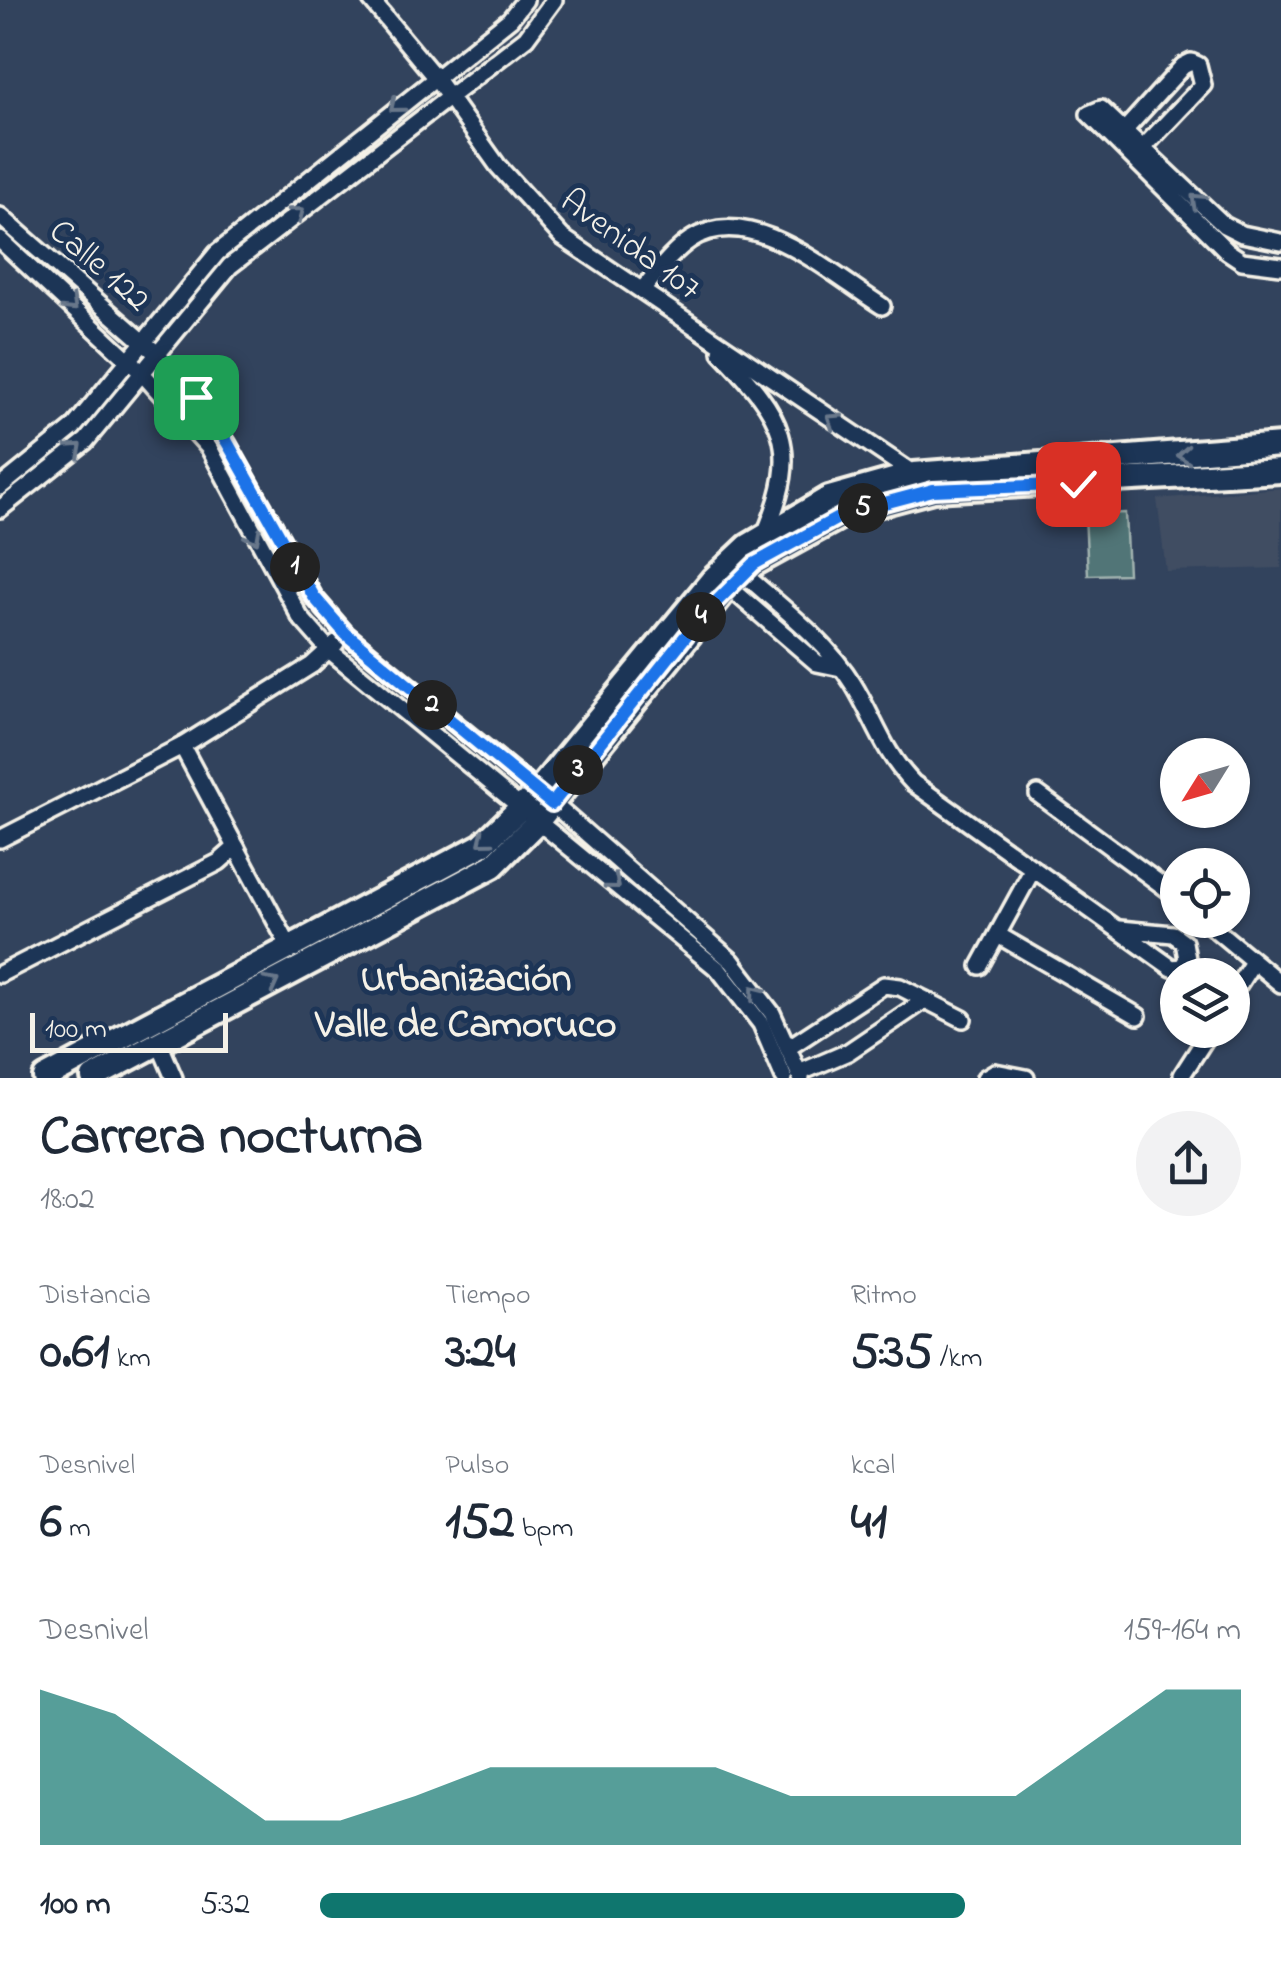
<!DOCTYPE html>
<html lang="es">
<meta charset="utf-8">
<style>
:root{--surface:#fff;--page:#f2f2f3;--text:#1f2937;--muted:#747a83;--accent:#0f766e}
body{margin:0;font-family:"Indie Flower",sans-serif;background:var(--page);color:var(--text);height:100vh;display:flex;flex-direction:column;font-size:38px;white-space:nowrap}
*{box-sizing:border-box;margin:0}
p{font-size:32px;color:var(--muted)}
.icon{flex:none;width:55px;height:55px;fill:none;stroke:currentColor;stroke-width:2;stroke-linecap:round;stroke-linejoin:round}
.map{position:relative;height:1078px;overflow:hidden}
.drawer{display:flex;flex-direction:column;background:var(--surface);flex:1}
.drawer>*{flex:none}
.needle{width:65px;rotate:233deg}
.fabs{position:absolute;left:1160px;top:738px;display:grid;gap:20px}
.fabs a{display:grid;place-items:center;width:90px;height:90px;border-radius:50%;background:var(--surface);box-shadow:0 2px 8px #0004;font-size:50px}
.scale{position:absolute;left:30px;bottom:25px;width:198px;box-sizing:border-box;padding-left:10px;border:5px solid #f4f1e8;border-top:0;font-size:28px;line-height:35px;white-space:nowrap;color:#f4f1e8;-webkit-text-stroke:8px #1d3557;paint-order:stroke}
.pin{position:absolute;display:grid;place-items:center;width:85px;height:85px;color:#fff;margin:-42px;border-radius:20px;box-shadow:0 5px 15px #0006}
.km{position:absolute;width:50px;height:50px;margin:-25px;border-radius:50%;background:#222;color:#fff;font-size:28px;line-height:50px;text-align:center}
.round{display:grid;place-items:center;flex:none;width:105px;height:105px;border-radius:52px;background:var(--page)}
.overview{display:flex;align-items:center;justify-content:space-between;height:170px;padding:0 40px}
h1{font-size:55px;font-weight:700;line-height:75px}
.metrics{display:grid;grid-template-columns:repeat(3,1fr);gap:15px;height:170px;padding:10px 40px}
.metrics div{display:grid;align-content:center}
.metrics b{font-size:50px;font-weight:700}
.metrics small{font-size:28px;font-weight:400}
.metrics p{font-size:28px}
.chart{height:280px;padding:20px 40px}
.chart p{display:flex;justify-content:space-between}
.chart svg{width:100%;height:180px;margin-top:10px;fill:var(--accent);opacity:.7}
ul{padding:0 40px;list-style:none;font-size:32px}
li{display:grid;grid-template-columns:160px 120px 1fr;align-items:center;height:75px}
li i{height:25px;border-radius:12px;background:var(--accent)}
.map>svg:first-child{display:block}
</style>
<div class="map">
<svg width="1281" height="1078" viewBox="0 0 1281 1078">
<rect width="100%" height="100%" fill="#32435d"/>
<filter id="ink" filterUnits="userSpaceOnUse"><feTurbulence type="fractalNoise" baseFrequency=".01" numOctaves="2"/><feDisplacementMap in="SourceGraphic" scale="20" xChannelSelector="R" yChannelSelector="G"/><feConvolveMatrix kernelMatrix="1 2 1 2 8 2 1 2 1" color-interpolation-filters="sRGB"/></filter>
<g filter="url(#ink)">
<path fill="#404d62" d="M1281,488V568L1166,571L1157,499Z"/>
<path fill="#517577" stroke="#a2b3b0" stroke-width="2.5" d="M1125,513L1128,574L1088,575L1085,515Z"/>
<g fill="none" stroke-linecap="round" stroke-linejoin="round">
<defs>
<g id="street">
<path d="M371,0L434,76L498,166L562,237L914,474"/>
<path d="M1124,131L1183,66L1191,62L1198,65L1203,85L1143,148"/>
<path d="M0,216L156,353L195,397L227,443L314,597L346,634L552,803L732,961L772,1013L801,1078"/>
<path d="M0,240L141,372L209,448L300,617L329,650L719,970L761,1024L784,1078"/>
<path d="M1281,242L1242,234L1224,225L1101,109L1089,114L1227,251L1242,261L1281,266"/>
<path d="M642,290C657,273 671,253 690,240C750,200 831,274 882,306"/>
<path d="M721,352C784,418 802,446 765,534"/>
<path d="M0,487L73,428L217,253L510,19L525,0"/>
<path d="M0,509L86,441L230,266L526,38L554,0"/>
<path d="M744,574C782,608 825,639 853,684C874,718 883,752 913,783L1172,968L1182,967L1187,959L1184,942L1173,934L1120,929"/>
<path d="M729,587L817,663L841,668"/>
<path d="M182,746L312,665L336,643"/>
<path d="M1038,794L1178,897"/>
<path d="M0,839L182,746L291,950"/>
<path d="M1204,920L1281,984"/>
<path d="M998,935L1138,1016"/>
<path d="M980,966L1033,869"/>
<path d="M0,974L219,862L236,847"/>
<path d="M1232,995L1253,962"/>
<path d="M159,1043L174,1078"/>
<path d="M788,1048L884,985L900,987L963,1019"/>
<path d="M799,1073L848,1052L925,1000"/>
<path d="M1182,1075L1211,1030"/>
<path d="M985,1078L995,1072L1026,1078"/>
</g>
<g id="secondary">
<path d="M45,1078L482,845L537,792L712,580L748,546L829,498L914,474L1281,445"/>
<path d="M93,1078L493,866L538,821L725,591L754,564L847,513L933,490L1281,471"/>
</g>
</defs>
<use href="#street" stroke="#f4f1e8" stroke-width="22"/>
<use href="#secondary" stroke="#f4f1e8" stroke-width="30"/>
<use href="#street" stroke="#1d3557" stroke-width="15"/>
<use href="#secondary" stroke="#1d3557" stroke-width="22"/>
</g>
<defs><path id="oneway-chevron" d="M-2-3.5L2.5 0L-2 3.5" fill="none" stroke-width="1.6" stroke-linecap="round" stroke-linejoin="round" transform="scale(2.5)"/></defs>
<g stroke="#68778a">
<use href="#oneway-chevron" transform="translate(396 106) rotate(141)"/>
<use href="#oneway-chevron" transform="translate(1197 200) rotate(-137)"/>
<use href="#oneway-chevron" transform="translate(298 213) rotate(-38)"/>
<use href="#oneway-chevron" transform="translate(71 305) rotate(44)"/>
<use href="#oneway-chevron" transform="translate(833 420) rotate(-146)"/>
<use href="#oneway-chevron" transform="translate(76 449) rotate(-42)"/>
<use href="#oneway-chevron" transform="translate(1184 455) rotate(176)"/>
<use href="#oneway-chevron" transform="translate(254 537) rotate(62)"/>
<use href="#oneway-chevron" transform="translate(484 840) rotate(141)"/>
<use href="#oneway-chevron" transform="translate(614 883) rotate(39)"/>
<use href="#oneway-chevron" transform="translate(272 983) rotate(-28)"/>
<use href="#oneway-chevron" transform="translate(756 992) rotate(-128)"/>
</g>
</g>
<g fill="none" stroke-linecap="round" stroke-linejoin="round" filter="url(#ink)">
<defs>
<path id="route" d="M196,397L227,442L314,597L346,634L552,804L700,618L754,564L847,513L933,490L1078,484"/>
</defs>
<use href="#route" stroke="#fff" stroke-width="20"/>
<use href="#route" stroke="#1a73e8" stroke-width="12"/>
</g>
<g text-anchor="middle" stroke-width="10" stroke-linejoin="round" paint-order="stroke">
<g font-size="35" fill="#f4f1e8" stroke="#1d3557">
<text transform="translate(632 243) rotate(36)" y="12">Avenida 107</text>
<text transform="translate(101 264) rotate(41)" y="12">Calle 122</text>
</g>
<g font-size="40" font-weight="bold" fill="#f4f1e8" stroke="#1d3557">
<text x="466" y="990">Urbanización<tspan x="466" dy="46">Valle de Camoruco</tspan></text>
</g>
</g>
</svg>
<div class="fabs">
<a><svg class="needle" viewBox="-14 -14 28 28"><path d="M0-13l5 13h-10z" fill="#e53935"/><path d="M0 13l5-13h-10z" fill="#747a83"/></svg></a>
<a><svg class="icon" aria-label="locate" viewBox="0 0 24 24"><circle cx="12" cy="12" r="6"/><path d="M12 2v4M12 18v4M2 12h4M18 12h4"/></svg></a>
<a><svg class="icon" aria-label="layers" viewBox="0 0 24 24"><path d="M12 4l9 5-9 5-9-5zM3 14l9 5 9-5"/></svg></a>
</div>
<div class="scale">100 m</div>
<div class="pin" style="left:196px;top:397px;background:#1e9e55"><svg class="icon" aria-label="arrive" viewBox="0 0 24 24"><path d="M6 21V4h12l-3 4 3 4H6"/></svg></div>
<div class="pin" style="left:1078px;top:484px;background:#d93025"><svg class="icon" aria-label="check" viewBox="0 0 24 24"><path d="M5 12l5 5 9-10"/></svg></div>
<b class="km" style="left:295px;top:567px">1</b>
<b class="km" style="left:432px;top:705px">2</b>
<b class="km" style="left:578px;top:770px">3</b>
<b class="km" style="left:701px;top:617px">4</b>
<b class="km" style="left:863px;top:508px">5</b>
</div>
<section class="drawer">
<div class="overview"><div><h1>Carrera nocturna</h1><p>18:02</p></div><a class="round"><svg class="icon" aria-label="share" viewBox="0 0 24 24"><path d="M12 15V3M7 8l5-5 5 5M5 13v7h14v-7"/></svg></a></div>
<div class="metrics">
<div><p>Distancia</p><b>0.61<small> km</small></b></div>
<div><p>Tiempo</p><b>3:24</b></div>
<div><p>Ritmo</p><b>5:35<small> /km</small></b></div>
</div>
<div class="metrics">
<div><p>Desnivel</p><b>6<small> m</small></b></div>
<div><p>Pulso</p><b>152<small> bpm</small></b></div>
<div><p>kcal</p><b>41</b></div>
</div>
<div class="chart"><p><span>Desnivel</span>159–164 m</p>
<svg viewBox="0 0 160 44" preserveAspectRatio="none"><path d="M0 44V6L10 12L20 25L30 38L40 38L50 32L60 25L70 25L80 25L90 25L100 32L110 32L120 32L130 32L140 19L150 6L160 6V44z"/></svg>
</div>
<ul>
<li><b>100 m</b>5:32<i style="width:70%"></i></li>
</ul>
</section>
